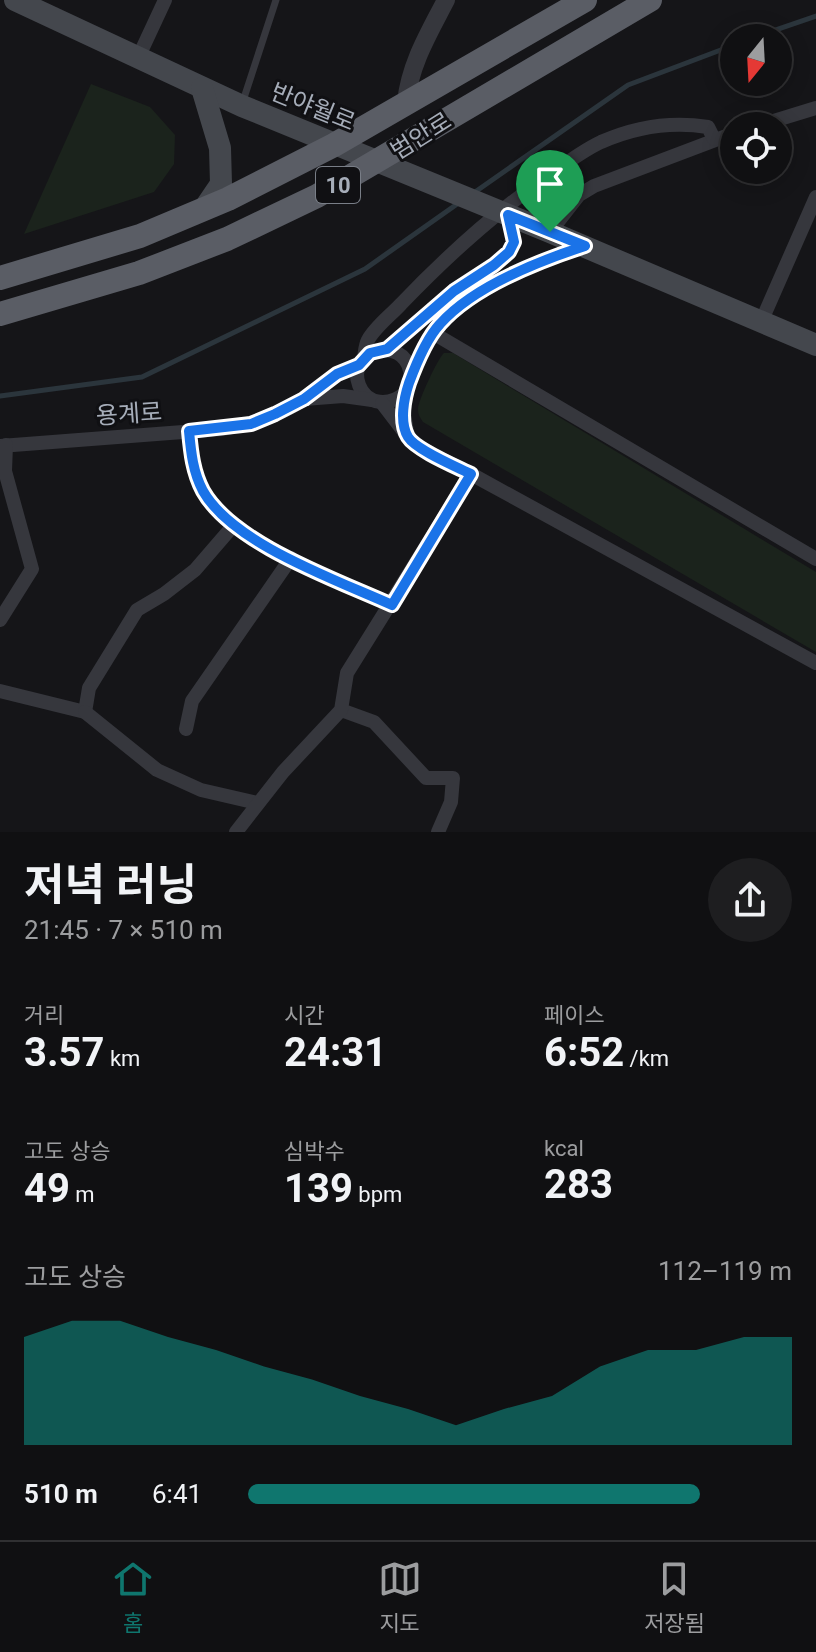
<!DOCTYPE html>
<html lang="ko">
<meta charset="utf-8">
<style>
:root{--surface:#101012;--page:#1e1e20;--text:#f1f3f6;--muted:#9c9d9f;--line:#303032;--accent:#0f766e}
body{margin:0;font-family:Roboto,"Noto Sans KR",sans-serif;background:var(--page);color:var(--text);height:100vh;display:flex;flex-direction:column;font-size:30px;white-space:nowrap}
*{box-sizing:border-box;margin:0}
p{font-size:26px;color:var(--muted)}
.icon{flex:none;width:44px;height:44px;fill:none;stroke:currentColor;stroke-width:2;stroke-linecap:round;stroke-linejoin:round}
.map{position:relative;height:832px;overflow:hidden}
.panel{display:flex;flex-direction:column;background:var(--surface);flex:1}
.panel>*{flex:none}
.needle{width:52px;rotate:198deg}
.fabs{position:absolute;left:720px;top:24px;display:grid;gap:16px}
.fabs a{display:grid;place-items:center;width:72px;height:72px;border-radius:50%;background:var(--surface);box-shadow:0 4px 20px #0003,0 0 0 2px var(--line);font-size:40px}
.pin{position:absolute;display:grid;place-items:center;width:68px;height:68px;color:#fff;margin:-82px -34px;border-radius:50% 50% 50% 0;rotate:-45deg;box-shadow:0 0 8px #0007}
.pin .icon{rotate:45deg}
.round{display:grid;place-items:center;flex:none;width:84px;height:84px;border-radius:42px;background:var(--page)}
.head{display:flex;align-items:center;justify-content:space-between;height:136px;padding:0 24px}
h1{font-size:44px;font-weight:700;line-height:60px}
.stats{display:grid;grid-template-columns:repeat(3,1fr);gap:12px;height:136px;padding:8px 24px}
.stats div{display:grid;align-content:center}
.stats b{font-size:40px;font-weight:700}
.stats small{font-size:22px;font-weight:400}
.stats p{font-size:22px}
.chart{height:224px;padding:16px 24px}
.chart p{display:flex;justify-content:space-between}
.chart svg{width:100%;height:144px;margin-top:8px;fill:var(--accent);opacity:.7}
ul{padding:0 24px;list-style:none;font-size:26px}
li{display:grid;grid-template-columns:128px 96px 1fr;align-items:center;height:60px}
li i{height:20px;border-radius:10px;background:var(--accent)}
.dock{display:flex;justify-content:space-around;align-items:center;height:112px;border-top:2px solid var(--line);background:var(--surface);font-size:22px;color:var(--muted)}
.dock a{display:grid;justify-items:center;gap:4px}
.dock .current{color:var(--accent)}
.map>svg:first-child{display:block}
</style>
<div class="map">
<svg width="816" height="832" viewBox="0 0 816 832">
<rect width="100%" height="100%" fill="#151518"/>
<g fill="#1b231c">
<path d="M91,84L150,107L175,135L174,164L154,192L24,234Z"/>
<path d="M444,353H453L816,572V652L423,422C420,417 418,415 418,409C418,401 438,358 444,353Z"/>
</g>
<g fill="none" stroke-linecap="round" stroke-linejoin="round">
<g stroke="#2b353c" stroke-width="5">
<path d="M752,38L816,16"/>
<path d="M475,192L628,85L734,45"/>
<path d="M0,396L142,377L365,269L460,202"/>
</g>
<path stroke="#36373d" stroke-width="7" d="M242,104L276,0"/>
<g stroke="#36373d" stroke-width="14">
<path d="M138,58L165,0"/>
<path d="M757,126L816,108"/>
<path d="M550,232L579,195L594,186L734,133"/>
<path d="M762,320L816,197"/>
<path d="M433,333L816,559"/>
<path d="M387,349L454,291L494,265L509,252L514,242L508,215"/>
<path d="M364,358C365,352 365,346 368,340C375,327 391,315 401,304C448,255 497,210 554,172C569,161 584,150 601,142C635,127 671,121 708,127L714,139"/>
<path d="M411,378C419,360 427,338 441,323C474,287 539,261 585,246"/>
<path d="M405,393C390,406 367,406 359,385C346,350 403,335 410,371C412,380 407,386 405,395C402,407 405,420 407,432"/>
<path d="M304,399L343,396L372,400"/>
<path d="M189,431C191,453 193,472 203,491C233,544 337,580 392,605"/>
<path d="M0,446L222,429C251,424 282,416 305,398C323,384 337,373 359,365"/>
<path d="M471,474L816,663"/>
<path d="M0,620L32,569L5,471L6,445"/>
<path d="M0,691L85,712L89,688L137,610L164,594L195,570L233,526"/>
<path d="M341,710L374,722L426,778H453L451,802L438,832"/>
<path d="M85,712L157,770L201,790L257,803"/>
<path d="M186,729L192,701L291,558"/>
<path d="M236,832L283,772L341,710L347,673L471,474L419,447L408,437L382,403"/>
</g>
<path stroke="#36373d" stroke-width="18" d="M406,102C410,64 429,33 446,0"/>
<g stroke="#44474d" stroke-width="22">
<path d="M15,0L242,106L550,232L816,345"/>
<path d="M202,88L220,148L221,184L204,209"/>
</g>
<g stroke="#5a5d65" stroke-width="24">
<path d="M0,278L140,236L228,199L334,145L585,0"/>
<path d="M0,314L139,273L227,239L317,196L650,0"/>
</g>
</g>
<g fill="none" stroke-linecap="round" stroke-linejoin="round">
<defs>
<path id="route" d="M508,215L585,246C539,261 473,287 440,324C426,339 416,364 409,383C404,398 399,422 408,437C416,450 457,467 471,474L392,605C337,580 233,544 203,491C193,472 191,453 189,431L251,424L275,414L304,399L337,374L359,365L370,353L387,349L454,291L494,265L509,252L514,242Z"/>
</defs>
<use href="#route" stroke="#fff" stroke-width="16"/>
<use href="#route" stroke="#1a73e8" stroke-width="10"/>
</g>
<g text-anchor="middle" stroke-width="6" stroke-linejoin="round" paint-order="stroke">
<rect fill="#101013" stroke="#797e87" stroke-width="2" x="316" y="167" width="44" height="36" rx="6"/>
<g font-size="22" font-weight="bold" fill="#a6adb9">
<text x="338" y="193">10</text>
</g>
<g font-size="24" fill="#a6adb9" stroke="#101013">
<text transform="translate(313 107) rotate(22)" y="8">반야월로</text>
<text transform="translate(421 136) rotate(-32)" y="8">범안로</text>
<text transform="translate(129 414) rotate(-4)" y="8">용계로</text>
</g>
</g>
</svg>
<div class="fabs">
<a><svg class="needle" viewBox="-14 -14 28 28"><path d="M0-13l5 13h-10z" fill="#e53935"/><path d="M0 13l5-13h-10z" fill="#9c9d9f"/></svg></a>
<a><svg class="icon" aria-label="locate" viewBox="0 0 24 24"><circle cx="12" cy="12" r="6"/><path d="M12 2v4M12 18v4M2 12h4M18 12h4"/></svg></a>
</div>
<div class="pin" style="left:550px;top:232px;background:#1e9e55"><svg class="icon" aria-label="arrive" viewBox="0 0 24 24"><path d="M6 21V4h12l-3 4 3 4H6"/></svg></div>
</div>
<section class="panel">
<div class="head"><div><h1>저녁 러닝</h1><p>21:45 · 7 × 510 m</p></div><a class="round"><svg class="icon" aria-label="share" viewBox="0 0 24 24"><path d="M12 15V3M7 8l5-5 5 5M5 13v7h14v-7"/></svg></a></div>
<div class="stats">
<div><p>거리</p><b>3.57<small> km</small></b></div>
<div><p>시간</p><b>24:31</b></div>
<div><p>페이스</p><b>6:52<small> /km</small></b></div>
</div>
<div class="stats">
<div><p>고도 상승</p><b>49<small> m</small></b></div>
<div><p>심박수</p><b>139<small> bpm</small></b></div>
<div><p>kcal</p><b>283</b></div>
</div>
<div class="chart"><p><span>고도 상승</span>112–119 m</p>
<svg viewBox="0 0 160 44" preserveAspectRatio="none"><path d="M0 44V11L10 6L20 6L30 11L40 15L50 20L60 24L70 29L80 33L90 38L100 33L110 29L120 20L130 15L140 15L150 11L160 11V44z"/></svg>
</div>
<ul>
<li><b>510 m</b>6:41<i style="width:83%"></i></li>
</ul>
</section>
<nav class="dock">
<a class="current"><svg class="icon" aria-label="home" viewBox="0 0 24 24"><path d="M3 11l9-7 9 7M6 9v11h12V9"/></svg>홈</a>
<a><svg class="icon" aria-label="map" viewBox="0 0 24 24"><path d="M3 6l6-2 6 2 6-2v14l-6 2-6-2-6 2zM9 4v14M15 6v14"/></svg>지도</a>
<a><svg class="icon" aria-label="saved" viewBox="0 0 24 24"><path d="M7 4h10v16l-5-4-5 4z"/></svg>저장됨</a>
</nav>
